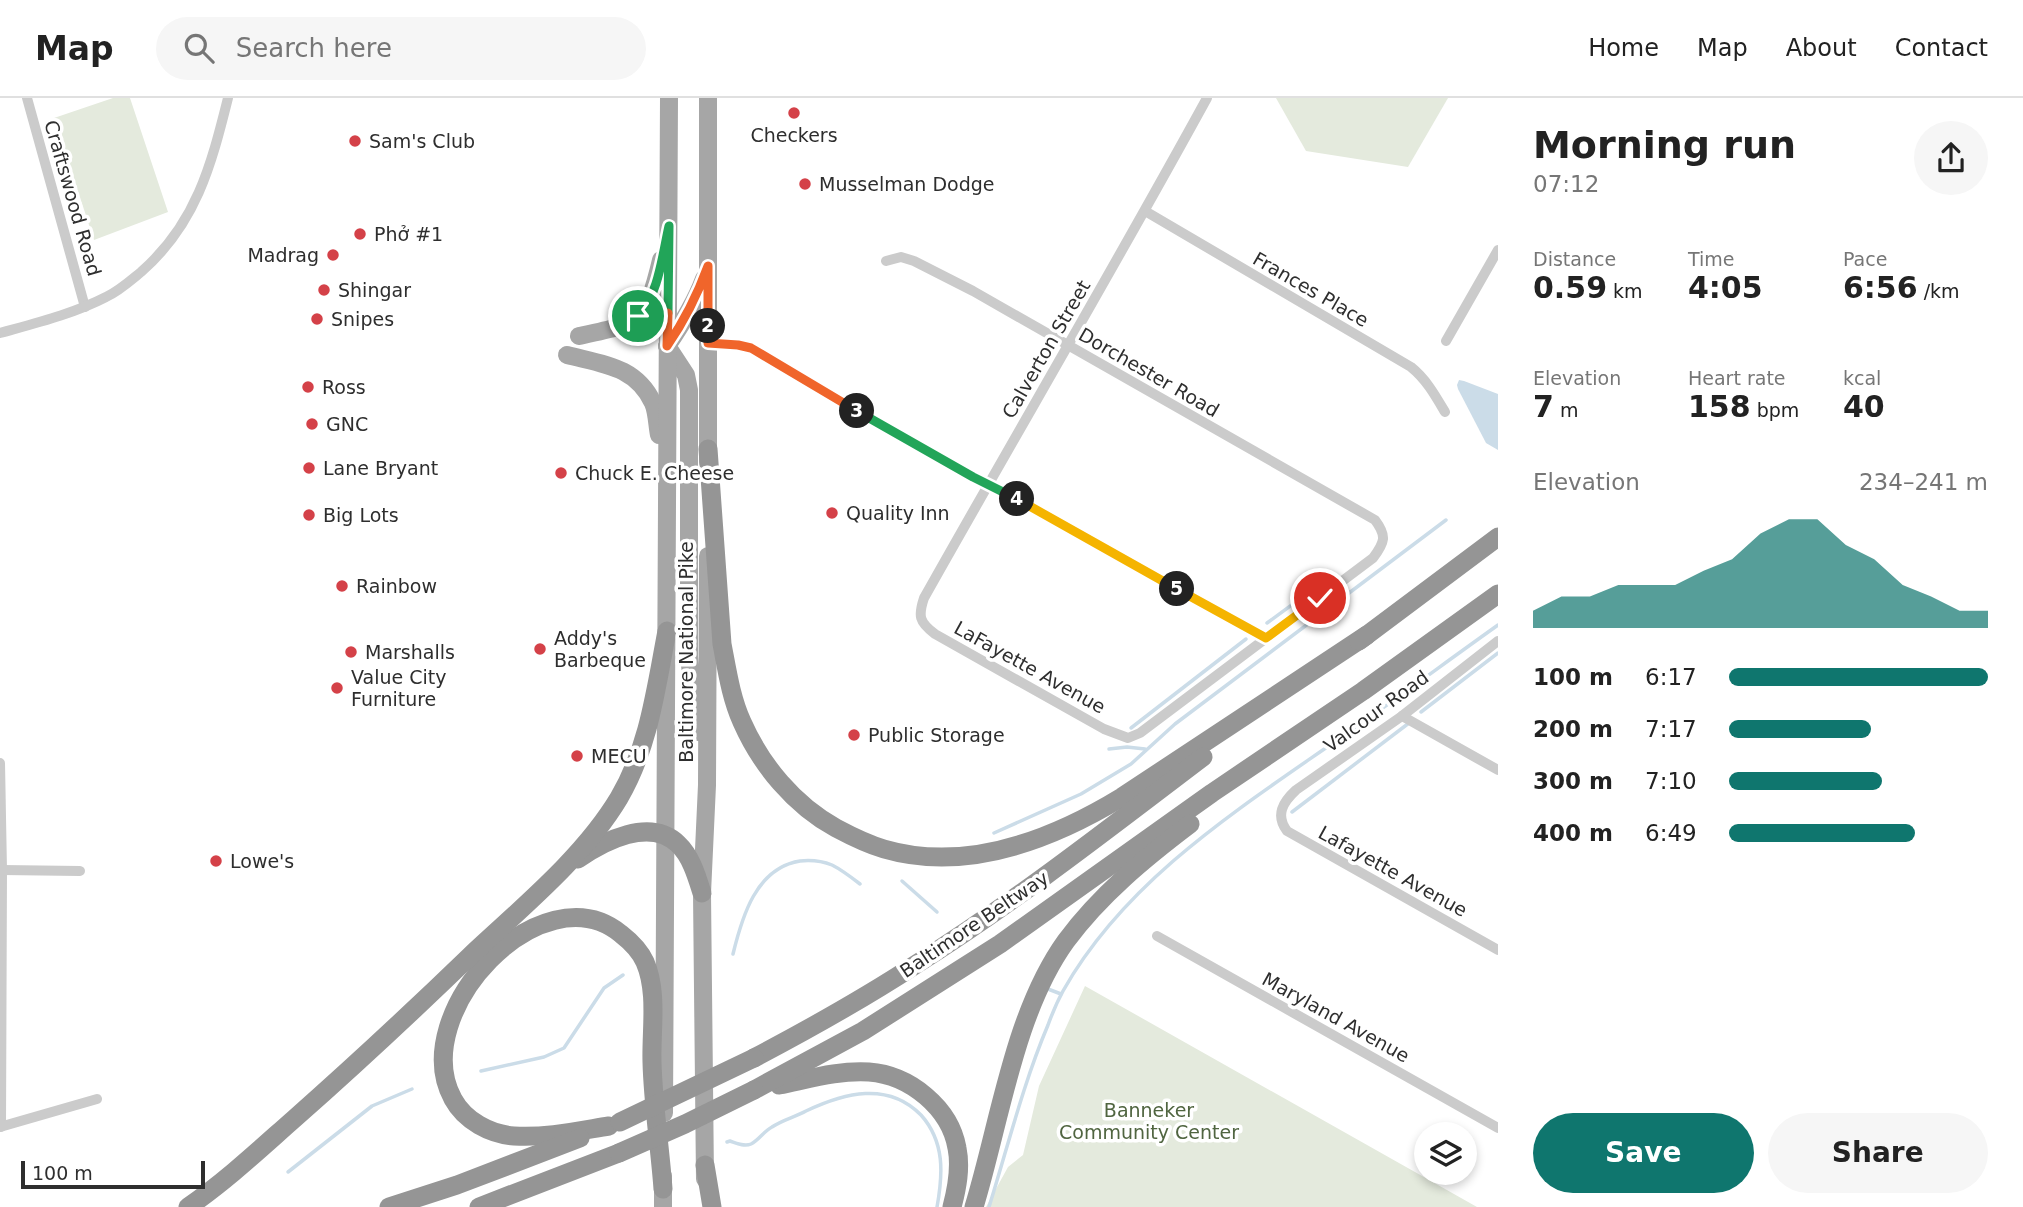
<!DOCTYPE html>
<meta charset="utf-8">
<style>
:root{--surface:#fff;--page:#f6f6f6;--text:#222;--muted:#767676;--line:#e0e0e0;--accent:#0f766e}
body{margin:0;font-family:"DejaVu Sans",sans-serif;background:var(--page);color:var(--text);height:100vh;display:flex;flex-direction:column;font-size:26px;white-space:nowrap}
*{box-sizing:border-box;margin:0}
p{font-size:23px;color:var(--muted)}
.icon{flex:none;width:38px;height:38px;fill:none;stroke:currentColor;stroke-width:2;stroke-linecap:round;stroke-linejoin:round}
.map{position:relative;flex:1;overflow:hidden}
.sheet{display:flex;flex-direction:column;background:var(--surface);width:525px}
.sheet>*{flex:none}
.fabs{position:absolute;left:1414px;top:1024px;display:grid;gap:14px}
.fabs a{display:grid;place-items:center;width:63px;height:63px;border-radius:50%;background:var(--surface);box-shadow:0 4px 10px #0003;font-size:35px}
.scale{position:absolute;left:21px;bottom:18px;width:184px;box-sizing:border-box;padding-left:7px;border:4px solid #2e2e2e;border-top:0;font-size:19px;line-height:24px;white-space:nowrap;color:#2e2e2e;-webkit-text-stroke:5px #fff;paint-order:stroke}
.pin{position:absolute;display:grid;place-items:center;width:60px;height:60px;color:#fff;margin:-30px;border:4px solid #fff;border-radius:50%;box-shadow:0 2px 7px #0007}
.km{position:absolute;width:35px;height:35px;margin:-18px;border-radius:50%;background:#222;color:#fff;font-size:19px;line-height:35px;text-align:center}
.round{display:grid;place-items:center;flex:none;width:74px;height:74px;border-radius:37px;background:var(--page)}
.head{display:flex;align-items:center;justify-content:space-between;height:119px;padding:0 35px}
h1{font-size:38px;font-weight:600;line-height:52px}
.stats{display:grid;grid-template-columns:repeat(3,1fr);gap:10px;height:119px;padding:7px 35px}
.stats div{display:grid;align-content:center}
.stats b{font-size:30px;font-weight:600}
.stats small{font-size:19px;font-weight:400}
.stats p{font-size:19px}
.chart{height:196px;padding:14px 35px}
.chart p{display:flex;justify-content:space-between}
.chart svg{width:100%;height:126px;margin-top:7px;fill:var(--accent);opacity:.7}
.primary-button{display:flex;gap:14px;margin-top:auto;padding:14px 35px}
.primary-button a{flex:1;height:80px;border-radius:42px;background:var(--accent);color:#fff;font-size:28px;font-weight:600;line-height:80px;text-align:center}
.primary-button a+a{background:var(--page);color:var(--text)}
ul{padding:0 35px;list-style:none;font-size:23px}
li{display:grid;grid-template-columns:112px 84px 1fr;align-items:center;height:52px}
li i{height:18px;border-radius:9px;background:var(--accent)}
header{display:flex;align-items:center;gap:42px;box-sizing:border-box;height:98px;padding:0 35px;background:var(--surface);border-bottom:2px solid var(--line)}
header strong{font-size:33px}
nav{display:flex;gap:38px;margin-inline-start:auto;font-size:24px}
.search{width:490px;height:63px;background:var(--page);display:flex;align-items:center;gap:18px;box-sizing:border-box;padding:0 24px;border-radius:38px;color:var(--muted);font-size:26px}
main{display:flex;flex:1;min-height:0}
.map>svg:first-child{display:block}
</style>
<header>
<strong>Map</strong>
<div class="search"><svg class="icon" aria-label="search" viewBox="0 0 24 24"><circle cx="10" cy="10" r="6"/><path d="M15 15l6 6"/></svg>Search here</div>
<nav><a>Home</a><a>Map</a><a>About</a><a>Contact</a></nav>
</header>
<main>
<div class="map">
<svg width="1498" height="1109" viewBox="0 0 1498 1109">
<rect width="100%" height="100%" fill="#fff"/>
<g fill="#e4eadd">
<path d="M113,0H130L168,114L94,142L54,20Z"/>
<path d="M1276,0H1448L1408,69L1306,53Z"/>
<path d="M1085,888L1477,1109H986L1008,1069L1023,1057L1039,988Z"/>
</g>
<path fill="#cbdce8" d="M1459,282L1464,283L1498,296V352L1486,345L1458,291L1457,287Z"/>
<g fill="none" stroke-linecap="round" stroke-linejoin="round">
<g stroke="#cbdce8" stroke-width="3.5">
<path d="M1267,525L1331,478"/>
<path d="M1421,614L1498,555"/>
<path d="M1131,630L1246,541"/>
<path d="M1109,651L1127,649L1145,651"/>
<path d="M1292,714L1409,625"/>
<path d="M994,735L1081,696L1131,666L1175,626L1446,422"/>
<path d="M902,783L937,814"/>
<path d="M733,856C742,819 756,770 800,763C810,762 822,763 832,767C842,772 851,779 860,786"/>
<path d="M1048,891L1061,896"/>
<path d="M481,973L544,959L564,950L604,890L623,877"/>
<path d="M727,1044L730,1043C736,1045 744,1049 751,1046C759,1042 764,1033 772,1029C782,1022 795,1019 806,1013C844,995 888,983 921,1017C945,1044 943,1076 937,1109"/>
<path d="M288,1074L372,1008L412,991"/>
<path d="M989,1109C1008,1048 1023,986 1048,927C1052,916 1057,904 1063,893C1126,781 1240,710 1343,638C1395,602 1446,564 1498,527"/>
</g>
<g stroke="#cbcbcb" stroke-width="10">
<path d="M27,0L85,209"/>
<path d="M1145,113L1411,269C1426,281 1435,297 1445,314"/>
<path d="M886,163L901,159L914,163L973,193L1375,422C1387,438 1385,444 1373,460L1140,635L1128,640L1104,631L935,536C919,524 918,518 924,500C1018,333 1115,168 1207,0"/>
<path d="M0,235C36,225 73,216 106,199C119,193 130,183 141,174C196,126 211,68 228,0"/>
<path d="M1446,243L1498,152"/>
<path d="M708,245L738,247L751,250L973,379L1001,392L1266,540"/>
<path d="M1498,543L1402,618L1296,692C1283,704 1275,717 1287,733L1498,852"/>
<path d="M1402,618L1498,672"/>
<path d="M0,665L2,772L1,1029"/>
<path d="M2,772L80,773"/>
<path d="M1157,838L1498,1030"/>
<path d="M0,1029L97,1001"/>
</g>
<g stroke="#a6a6a6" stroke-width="18">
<path d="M579,238C640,225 646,225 661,162"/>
<path d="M667,248L686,277L689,292V559L698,634"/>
<path d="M667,248C682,226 695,205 704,181"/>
<path d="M567,257C602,266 636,268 653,305C657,314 657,327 659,337"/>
<path d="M708,364V0"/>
<path d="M664,1015L669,0"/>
<path d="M705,1081L702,795L707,687L708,458"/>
<path d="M663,1109V1078"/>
</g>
<g stroke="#959595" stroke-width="19">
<path d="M708,351L722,546C727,572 731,600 742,624C761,667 794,707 836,730C851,738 867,746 884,751C966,775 1053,741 1122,699L1367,537"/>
<path d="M1359,543L1498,439"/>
<path d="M578,761C604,743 650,719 678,746C691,758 697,779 702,795"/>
<path d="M754,960C809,931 863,901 915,867C1015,804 1108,731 1203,659"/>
<path d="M779,987C809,981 839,972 869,974C910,977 950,1010 957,1050C961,1070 957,1090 952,1109"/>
<path d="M754,992L863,933L1000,846L1212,695L1363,593L1498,496"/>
<path d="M609,1028C578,1033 546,1040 514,1038C490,1036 465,1023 453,1001C406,915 542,771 621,836C630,843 640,853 645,864C658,894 651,932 652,964C653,1006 660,1049 663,1091"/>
<path d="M705,1067L712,1109"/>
<path d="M188,1109C226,1083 260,1051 294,1021C354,968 412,914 470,858C520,811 583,760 619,700C649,649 656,590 667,533"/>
<path d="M389,1109L457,1087L580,1040"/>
<path d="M479,1109L619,1055"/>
<path d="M974,1109C1000,1024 1014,915 1066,843C1100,797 1145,760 1190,726"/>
</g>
<g stroke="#959595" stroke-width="19">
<path d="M620,1024L754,960"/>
<path d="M619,1055L685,1026L754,992"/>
</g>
</g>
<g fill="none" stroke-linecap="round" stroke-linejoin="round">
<defs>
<path id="split-1" d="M638,218C658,200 663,154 669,128L668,215"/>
<path id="split-2" d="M668,215L667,248C685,222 697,198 708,168V228"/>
<path id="split-3" d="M708,228V245L738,247L751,250L857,313"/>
<path id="split-4" d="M857,313L973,379L1017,401"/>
<path id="split-5" d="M1017,401L1177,491"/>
<path id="split-6" d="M1177,491L1266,540L1320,500"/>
</defs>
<use href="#split-1" stroke="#fff" stroke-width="14"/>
<use href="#split-2" stroke="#fff" stroke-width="14"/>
<use href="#split-3" stroke="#fff" stroke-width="14"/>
<use href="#split-4" stroke="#fff" stroke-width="14"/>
<use href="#split-5" stroke="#fff" stroke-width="14"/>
<use href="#split-6" stroke="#fff" stroke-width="14"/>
<use href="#split-1" stroke="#22a559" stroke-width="9"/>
<use href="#split-2" stroke="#f0652b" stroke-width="9"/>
<use href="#split-3" stroke="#f0652b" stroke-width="9"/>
<use href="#split-4" stroke="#22a559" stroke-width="9"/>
<use href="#split-5" stroke="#f5b400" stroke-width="9"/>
<use href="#split-6" stroke="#f5b400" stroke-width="9"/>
</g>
<g fill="#d44148" stroke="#fff" stroke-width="2.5">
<circle cx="794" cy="15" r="7"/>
<circle cx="355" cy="43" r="7"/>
<circle cx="805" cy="86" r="7"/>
<circle cx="360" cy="136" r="7"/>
<circle cx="333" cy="157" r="7"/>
<circle cx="324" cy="192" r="7"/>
<circle cx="317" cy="221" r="7"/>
<circle cx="308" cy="289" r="7"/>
<circle cx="312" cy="326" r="7"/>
<circle cx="309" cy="370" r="7"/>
<circle cx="561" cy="375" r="7"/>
<circle cx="832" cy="415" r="7"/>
<circle cx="309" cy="417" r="7"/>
<circle cx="342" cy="488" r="7"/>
<circle cx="540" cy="551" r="7"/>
<circle cx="351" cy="554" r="7"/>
<circle cx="337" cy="590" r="7"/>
<circle cx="854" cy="637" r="7"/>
<circle cx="577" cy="658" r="7"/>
<circle cx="216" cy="763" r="7"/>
</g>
<g text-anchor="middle" stroke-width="7" stroke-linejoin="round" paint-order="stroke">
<g font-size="19" fill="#2e2e2e" stroke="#fff" text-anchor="start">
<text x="794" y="44" text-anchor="middle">Checkers</text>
<text x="369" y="50">Sam's Club</text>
<text x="819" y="93">Musselman Dodge</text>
<text x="374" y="143">Phở #1</text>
<text x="319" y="164" text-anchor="end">Madrag</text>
<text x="338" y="199">Shingar</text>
<text x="331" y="228">Snipes</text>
<text x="322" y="296">Ross</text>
<text x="326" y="333">GNC</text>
<text x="323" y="377">Lane Bryant</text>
<text x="575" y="382">Chuck E. Cheese</text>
<text x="846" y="422">Quality Inn</text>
<text x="323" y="424">Big Lots</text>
<text x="356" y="495">Rainbow</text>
<text x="554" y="547">Addy's<tspan x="554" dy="22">Barbeque</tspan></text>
<text x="365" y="561">Marshalls</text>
<text x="351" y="586">Value City<tspan x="351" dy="22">Furniture</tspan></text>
<text x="868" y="644">Public Storage</text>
<text x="591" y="665">MECU</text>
<text x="230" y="770">Lowe's</text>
</g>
<g font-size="19" fill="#2e2e2e" stroke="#fff">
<text transform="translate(73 100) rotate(74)" y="7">Craftswood Road</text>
<text transform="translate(1311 191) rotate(30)" y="7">Frances Place</text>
<text transform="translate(1046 251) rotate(-60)" y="7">Calverton Street</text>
<text transform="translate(1149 274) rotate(30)" y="7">Dorchester Road</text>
<text transform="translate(686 554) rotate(-90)" y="7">Baltimore National Pike</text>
<text transform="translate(1030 569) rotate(29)" y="7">LaFayette Avenue</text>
<text transform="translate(1376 613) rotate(-36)" y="7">Valcour Road</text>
<text transform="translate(1393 773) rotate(29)" y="7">Lafayette Avenue</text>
<text transform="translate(974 826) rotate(-34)" y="7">Baltimore Beltway</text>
<text transform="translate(1336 919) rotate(29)" y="7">Maryland Avenue</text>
</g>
<g font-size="19" fill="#506540" stroke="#fff">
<text x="1149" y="1019">Banneker<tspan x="1149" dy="22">Community Center</tspan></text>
</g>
</g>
</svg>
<div class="fabs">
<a><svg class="icon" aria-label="layers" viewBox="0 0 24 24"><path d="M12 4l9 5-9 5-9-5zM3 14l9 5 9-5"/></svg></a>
</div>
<div class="scale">100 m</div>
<div class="pin" style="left:638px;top:218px;background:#1e9e55"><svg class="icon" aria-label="arrive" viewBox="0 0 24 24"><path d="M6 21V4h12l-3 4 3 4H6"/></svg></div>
<div class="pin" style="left:1320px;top:500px;background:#d93025"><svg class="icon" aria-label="check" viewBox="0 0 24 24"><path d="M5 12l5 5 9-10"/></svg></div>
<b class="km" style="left:708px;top:228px">2</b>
<b class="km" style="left:857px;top:313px">3</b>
<b class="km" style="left:1017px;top:401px">4</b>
<b class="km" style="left:1177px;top:491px">5</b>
</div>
<section class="sheet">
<div class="head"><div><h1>Morning run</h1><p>07:12</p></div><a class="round"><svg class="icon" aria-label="share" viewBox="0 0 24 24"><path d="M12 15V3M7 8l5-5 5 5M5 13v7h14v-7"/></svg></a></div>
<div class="stats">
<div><p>Distance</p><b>0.59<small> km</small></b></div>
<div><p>Time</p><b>4:05</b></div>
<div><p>Pace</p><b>6:56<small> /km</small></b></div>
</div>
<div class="stats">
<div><p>Elevation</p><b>7<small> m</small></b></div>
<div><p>Heart rate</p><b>158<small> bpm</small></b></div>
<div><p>kcal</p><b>40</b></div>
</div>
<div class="chart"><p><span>Elevation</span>234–241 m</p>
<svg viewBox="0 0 160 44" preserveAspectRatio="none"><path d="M0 44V38L10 33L20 33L30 29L40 29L50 29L60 24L70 20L80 11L90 6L100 6L110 15L120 20L130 29L140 33L150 38L160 38V44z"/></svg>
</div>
<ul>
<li><b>100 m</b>6:17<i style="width:100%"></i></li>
<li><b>200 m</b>7:17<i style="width:55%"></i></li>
<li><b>300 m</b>7:10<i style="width:59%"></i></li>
<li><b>400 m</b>6:49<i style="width:72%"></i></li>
</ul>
<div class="primary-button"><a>Save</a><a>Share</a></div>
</section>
</main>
